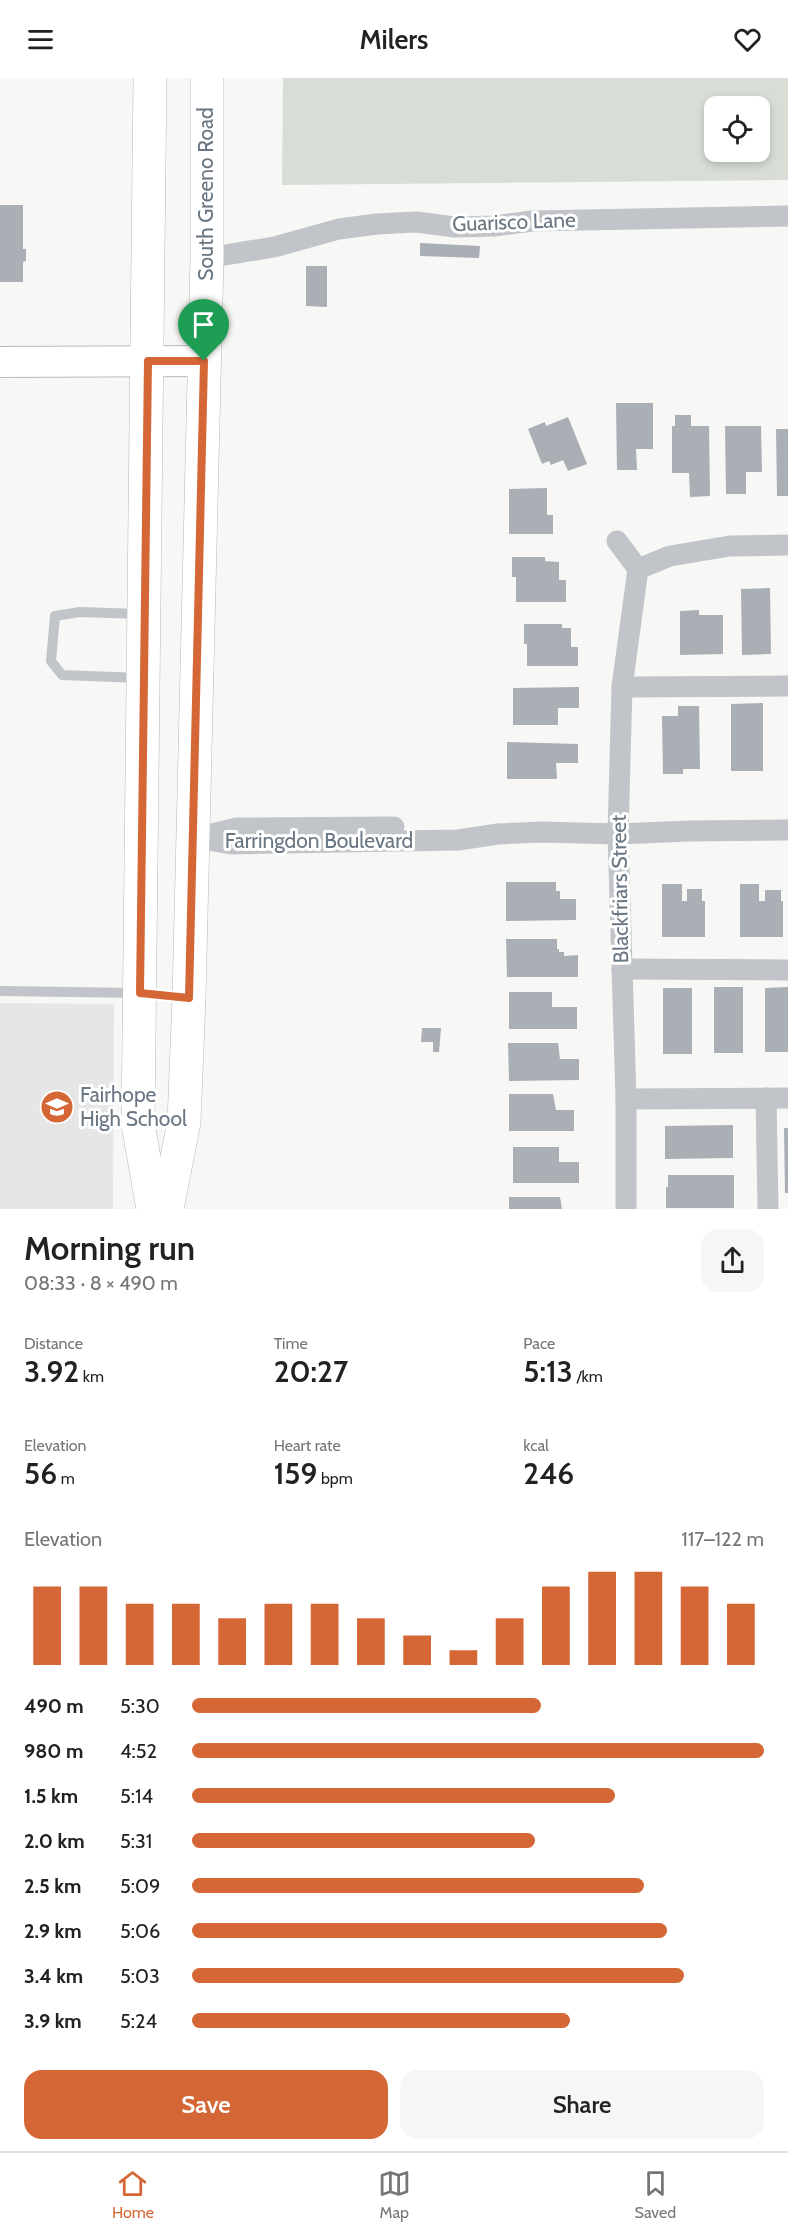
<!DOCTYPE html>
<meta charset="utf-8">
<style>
:root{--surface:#fff;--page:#f6f6f6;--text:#222;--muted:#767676;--line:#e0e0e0;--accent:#d56737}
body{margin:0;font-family:Cabin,sans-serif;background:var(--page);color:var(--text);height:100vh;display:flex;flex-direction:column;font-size:22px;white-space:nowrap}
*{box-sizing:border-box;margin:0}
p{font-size:20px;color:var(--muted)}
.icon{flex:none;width:33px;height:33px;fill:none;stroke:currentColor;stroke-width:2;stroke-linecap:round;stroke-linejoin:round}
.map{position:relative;height:1131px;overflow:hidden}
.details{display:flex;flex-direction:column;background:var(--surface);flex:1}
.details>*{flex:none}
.tools{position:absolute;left:704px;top:18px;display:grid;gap:12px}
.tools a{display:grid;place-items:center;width:66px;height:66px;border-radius:12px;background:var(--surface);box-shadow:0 3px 9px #0003;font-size:30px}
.pin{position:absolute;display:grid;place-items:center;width:51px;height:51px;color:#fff;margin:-62px -26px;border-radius:50% 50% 50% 0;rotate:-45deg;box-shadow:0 0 6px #0007}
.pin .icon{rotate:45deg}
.round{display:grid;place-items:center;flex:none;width:63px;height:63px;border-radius:18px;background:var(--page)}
.overview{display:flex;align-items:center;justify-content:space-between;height:102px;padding:0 24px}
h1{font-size:33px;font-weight:600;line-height:45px}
.figures{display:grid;grid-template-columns:repeat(3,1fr);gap:9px;height:102px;padding:6px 24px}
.figures div{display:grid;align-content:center}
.figures b{font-size:30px;font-weight:600}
.figures small{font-size:16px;font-weight:400}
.figures p{font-size:16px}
.chart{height:168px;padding:12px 24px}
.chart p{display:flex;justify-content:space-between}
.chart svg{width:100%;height:108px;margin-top:6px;stroke:var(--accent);stroke-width:6}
.action{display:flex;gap:12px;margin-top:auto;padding:12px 24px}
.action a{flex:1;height:69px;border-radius:18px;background:var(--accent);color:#fff;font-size:24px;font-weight:600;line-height:69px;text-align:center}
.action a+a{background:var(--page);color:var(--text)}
ul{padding:0 24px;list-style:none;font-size:20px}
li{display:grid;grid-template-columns:96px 72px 1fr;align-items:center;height:45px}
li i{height:15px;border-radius:8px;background:var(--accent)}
header{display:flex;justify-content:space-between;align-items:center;height:78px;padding:0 24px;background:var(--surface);font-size:27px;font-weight:600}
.menu{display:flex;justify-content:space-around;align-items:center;height:84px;border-top:2px solid var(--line);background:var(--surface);font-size:16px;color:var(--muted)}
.menu a{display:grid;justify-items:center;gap:3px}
.menu .on{color:var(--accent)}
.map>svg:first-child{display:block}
</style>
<header><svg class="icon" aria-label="menu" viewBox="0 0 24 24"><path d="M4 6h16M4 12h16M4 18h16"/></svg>Milers<svg class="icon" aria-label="heart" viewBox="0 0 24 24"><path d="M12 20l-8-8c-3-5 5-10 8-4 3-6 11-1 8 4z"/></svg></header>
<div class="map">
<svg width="788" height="1131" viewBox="0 0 788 1131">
<rect width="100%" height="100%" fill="#f7f7f5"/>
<path fill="#e5e6e5" d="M0,925L114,926L113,1131H0Z"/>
<path fill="#d8ded6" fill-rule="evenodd" d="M283,0H788V102L282,107ZM714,28H759V74H714Z"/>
<g fill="#a9afb5">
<path d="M0,127H23V171H26V183L23,184V204H0Z"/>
<path d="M420,165L480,168L479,180L420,178Z"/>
<path d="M306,188H327V229L306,228Z"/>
<path d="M616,325H653V371H636L637,392H617Z"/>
<path d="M675,337H691V348H709L710,418L690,419L689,395H672V348H675Z"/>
<path d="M568,339L587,386L568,393L563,382L551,387L549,383L542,386L528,351L545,344L546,348Z"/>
<path d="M725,348H761L762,394H746V416H726Z"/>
<path d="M776,351H788V418H777Z"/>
<path d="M547,410V437H553V456H509V411Z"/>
<path d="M512,479H545V483L559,484V502H566V524H516V499H512Z"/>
<path d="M770,510L771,576L742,577L741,511Z"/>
<path d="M699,532V537H723V576L680,577V533Z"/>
<path d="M524,546H562V550H571V569H578V588H527V566H524Z"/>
<path d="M579,609V630H558V647H513V610Z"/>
<path d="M763,625V693H731V626Z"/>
<path d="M678,628H699L700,691H683V696H663L662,638H678Z"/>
<path d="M507,664L578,666V685H556L557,701H507Z"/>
<path d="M506,804H556V813H560V821H576V842L506,843Z"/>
<path d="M662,806H682V823H687V811H702V823H705V859H662Z"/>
<path d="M740,806H759V823H765V812H781V823H783V859H740Z"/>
<path d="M506,861H557V871H559V874H564V878L578,877V899H507Z"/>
<rect x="714" y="909" width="29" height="66"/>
<path d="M788,909V974H765V910Z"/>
<rect x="663" y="910" width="29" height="66"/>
<path d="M509,914H552V929H577V951H509Z"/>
<path d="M422,950H441L439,974H433V964H421Z"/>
<path d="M508,965H558L560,981H579V1002L509,1003Z"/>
<path d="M509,1016H553L556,1032H574V1053H509Z"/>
<path d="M733,1047V1080L665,1081V1048Z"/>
<path d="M784,1050H788V1115H785Z"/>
<path d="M513,1069H559V1084H579V1105H513Z"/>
<path d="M668,1097H734V1130H666V1109H668Z"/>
<path d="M509,1119H560L562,1131H509Z"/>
</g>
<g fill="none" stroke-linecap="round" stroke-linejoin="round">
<defs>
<path id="secondary" d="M0,284L204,283"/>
<g id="primary">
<path d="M150,0L138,1046L153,1131"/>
<path d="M167,1131L184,1044L189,920L207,180V0"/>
</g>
</defs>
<use href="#secondary" stroke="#b6babe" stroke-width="32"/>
<use href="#primary" stroke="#b5b8bc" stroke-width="34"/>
<g stroke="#c1c4c8" stroke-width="10">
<path d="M140,600L62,597L51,583L55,538L80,534L140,536"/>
<path d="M0,913L140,915L186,920"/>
</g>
<g stroke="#c1c4c8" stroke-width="21">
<path d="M207,180L274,169L339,151L377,146L416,144L455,149L494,148L532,143L788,138"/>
<path d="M617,463L638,491"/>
<path d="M638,491L670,478L730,468L788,467"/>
<path d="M622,609L788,608"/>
<path d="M204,758L237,750L394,749"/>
<path d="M194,760L232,766L458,762L498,756L541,754L618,756L689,753L788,752"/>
<path d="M622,891L788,892"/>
<path d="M766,1020L768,1131"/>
<path d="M626,1021L788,1020"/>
<path d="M626,1131V1021L618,756L622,609L638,491"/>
</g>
<use href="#secondary" stroke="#fff" stroke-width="30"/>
<use href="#primary" stroke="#fff" stroke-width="33"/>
</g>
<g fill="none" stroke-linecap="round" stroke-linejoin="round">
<defs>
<path id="route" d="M148,283H204L189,920L140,915Z"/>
</defs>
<use href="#route" stroke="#fff" stroke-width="12"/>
<use href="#route" stroke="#d56737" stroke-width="8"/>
</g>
<defs>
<symbol id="school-disc" viewBox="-11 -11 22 22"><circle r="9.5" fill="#d56737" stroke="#fff"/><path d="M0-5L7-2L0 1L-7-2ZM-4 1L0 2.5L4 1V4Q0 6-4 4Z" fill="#fff"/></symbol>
</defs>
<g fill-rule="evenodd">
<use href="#school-disc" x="38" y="1010" width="38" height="38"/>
</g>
<g text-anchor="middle" stroke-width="6" stroke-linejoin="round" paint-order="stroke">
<g font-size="21" fill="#697683" stroke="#fff">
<text transform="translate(206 116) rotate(-90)" y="7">South Greeno Road</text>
<text transform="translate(514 144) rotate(-2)" y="7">Guarisco Lane</text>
<text x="319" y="770">Farringdon Boulevard</text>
<text transform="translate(620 811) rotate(-91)" y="7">Blackfriars Street</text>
</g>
<g font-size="21" fill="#697683" stroke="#fff" text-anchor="start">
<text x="80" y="1024">Fairhope<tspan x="80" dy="24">High School</tspan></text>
</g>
</g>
</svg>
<div class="tools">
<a><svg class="icon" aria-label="locate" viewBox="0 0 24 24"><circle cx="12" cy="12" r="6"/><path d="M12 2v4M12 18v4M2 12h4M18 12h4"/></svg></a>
</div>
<div class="pin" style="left:204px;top:283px;background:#1e9e55"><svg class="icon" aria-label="arrive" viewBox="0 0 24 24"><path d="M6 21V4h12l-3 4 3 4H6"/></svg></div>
</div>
<section class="details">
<div class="overview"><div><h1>Morning run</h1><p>08:33 · 8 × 490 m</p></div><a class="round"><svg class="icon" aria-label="share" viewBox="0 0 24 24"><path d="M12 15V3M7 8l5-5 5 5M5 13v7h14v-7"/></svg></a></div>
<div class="figures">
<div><p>Distance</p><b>3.92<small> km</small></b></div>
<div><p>Time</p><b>20:27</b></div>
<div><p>Pace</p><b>5:13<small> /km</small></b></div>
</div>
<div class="figures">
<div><p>Elevation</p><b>56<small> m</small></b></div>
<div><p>Heart rate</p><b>159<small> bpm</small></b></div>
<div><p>kcal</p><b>246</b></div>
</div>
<div class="chart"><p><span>Elevation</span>117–122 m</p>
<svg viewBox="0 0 160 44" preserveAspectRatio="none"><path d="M5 44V12M15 44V12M25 44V19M35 44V19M45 44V25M55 44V19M65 44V19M75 44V25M85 44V32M95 44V38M105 44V25M115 44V12M125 44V6M135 44V6M145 44V12M155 44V19"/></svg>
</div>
<ul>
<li><b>490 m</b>5:30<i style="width:61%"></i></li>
<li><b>980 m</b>4:52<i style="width:100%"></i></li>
<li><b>1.5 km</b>5:14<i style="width:74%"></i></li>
<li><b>2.0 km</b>5:31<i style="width:60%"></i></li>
<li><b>2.5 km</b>5:09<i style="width:79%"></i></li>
<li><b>2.9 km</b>5:06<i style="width:83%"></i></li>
<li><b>3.4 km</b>5:03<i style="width:86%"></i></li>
<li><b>3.9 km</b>5:24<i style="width:66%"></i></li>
</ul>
<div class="action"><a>Save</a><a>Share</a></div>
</section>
<nav class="menu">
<a class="on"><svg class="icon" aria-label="home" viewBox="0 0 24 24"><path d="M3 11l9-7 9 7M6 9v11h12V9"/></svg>Home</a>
<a><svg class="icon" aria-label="map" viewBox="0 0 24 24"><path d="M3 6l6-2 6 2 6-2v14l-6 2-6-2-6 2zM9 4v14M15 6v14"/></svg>Map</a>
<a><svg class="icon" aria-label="saved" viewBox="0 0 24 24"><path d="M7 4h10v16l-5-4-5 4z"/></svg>Saved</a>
</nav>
